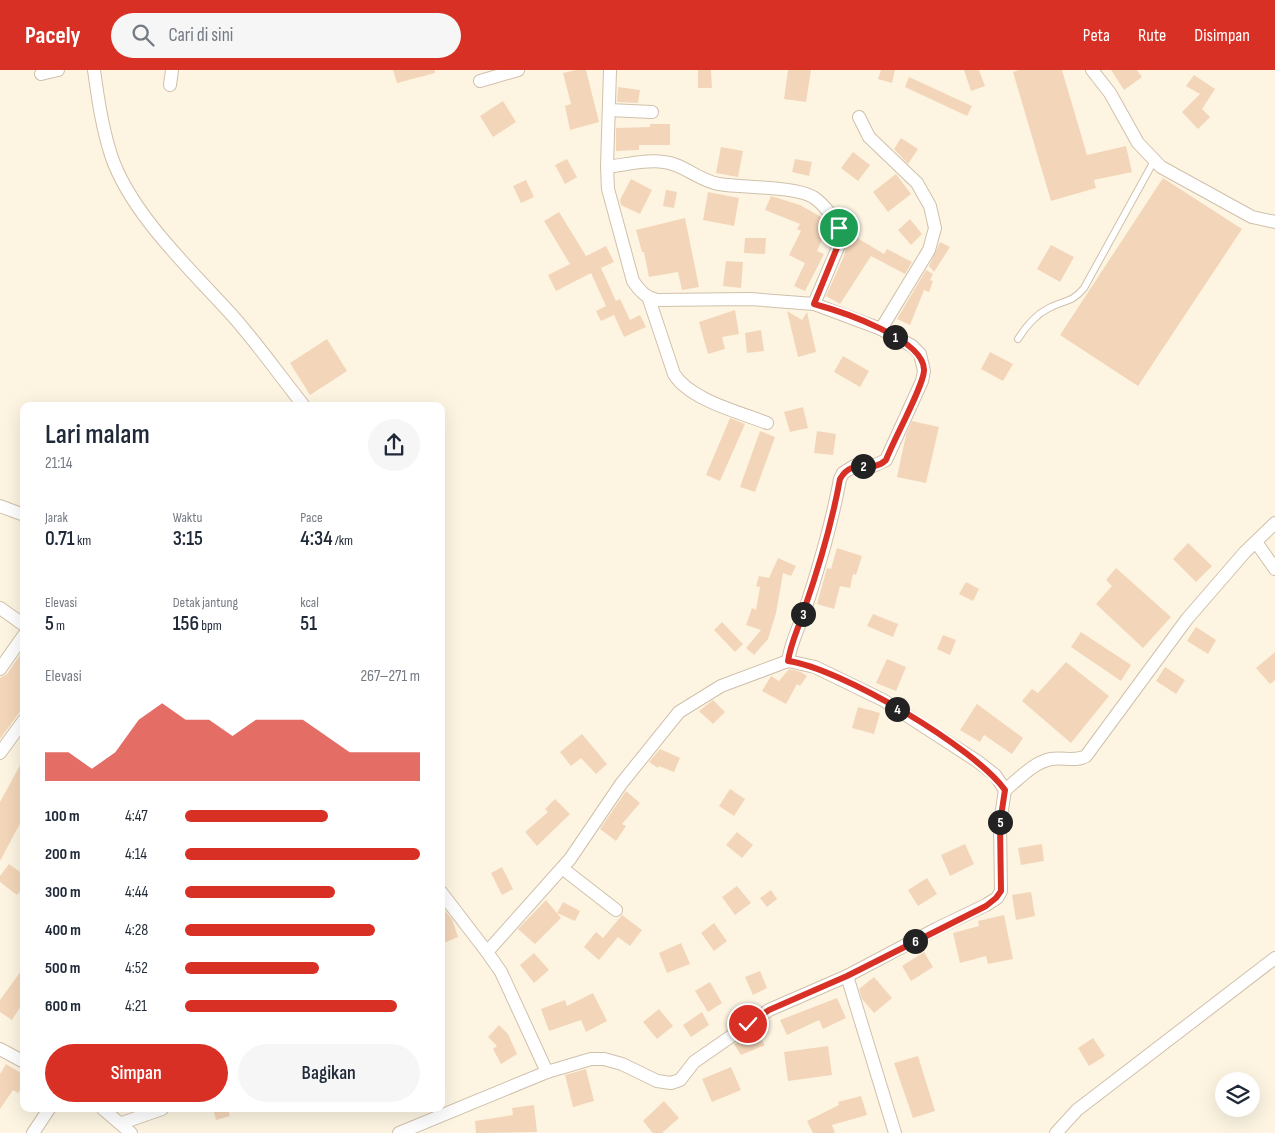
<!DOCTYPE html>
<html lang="id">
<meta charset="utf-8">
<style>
:root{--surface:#fff;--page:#f6f6f7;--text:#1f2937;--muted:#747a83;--accent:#d93025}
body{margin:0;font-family:"Sofia Sans Condensed",sans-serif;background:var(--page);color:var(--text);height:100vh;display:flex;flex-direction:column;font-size:19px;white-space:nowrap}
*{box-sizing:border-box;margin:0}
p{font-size:16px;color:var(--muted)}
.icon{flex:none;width:28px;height:28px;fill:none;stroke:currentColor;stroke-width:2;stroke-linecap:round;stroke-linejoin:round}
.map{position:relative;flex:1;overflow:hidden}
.panel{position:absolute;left:20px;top:332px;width:425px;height:710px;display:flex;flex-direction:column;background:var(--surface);border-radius:10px;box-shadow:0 5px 20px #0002}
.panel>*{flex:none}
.tools{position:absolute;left:1215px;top:1002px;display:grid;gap:10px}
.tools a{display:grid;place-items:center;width:45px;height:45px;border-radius:50%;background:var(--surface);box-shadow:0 5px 20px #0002;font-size:25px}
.pin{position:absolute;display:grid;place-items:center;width:42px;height:42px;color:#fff;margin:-21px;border:2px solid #fff;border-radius:50%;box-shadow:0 1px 5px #0007}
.km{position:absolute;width:25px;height:25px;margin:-12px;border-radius:50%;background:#222;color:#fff;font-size:14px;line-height:25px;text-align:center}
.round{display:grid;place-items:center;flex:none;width:52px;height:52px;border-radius:26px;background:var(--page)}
.summary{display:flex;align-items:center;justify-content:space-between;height:85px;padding:0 25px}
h1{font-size:28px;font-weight:600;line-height:38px}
.figures{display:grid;grid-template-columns:repeat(3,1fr);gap:8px;height:85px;padding:5px 25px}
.figures div{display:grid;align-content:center}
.figures b{font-size:21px;font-weight:600}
.figures small{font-size:14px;font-weight:400}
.figures p{font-size:14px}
.chart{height:140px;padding:10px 25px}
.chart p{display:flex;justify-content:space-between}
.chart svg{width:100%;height:90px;margin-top:5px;fill:var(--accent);opacity:.7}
.primary-button{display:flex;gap:10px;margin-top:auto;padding:10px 25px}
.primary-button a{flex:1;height:58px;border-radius:30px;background:var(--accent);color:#fff;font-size:20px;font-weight:600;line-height:58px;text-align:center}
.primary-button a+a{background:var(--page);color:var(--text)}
ul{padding:0 25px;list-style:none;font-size:16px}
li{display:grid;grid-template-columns:80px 60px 1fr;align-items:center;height:38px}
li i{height:12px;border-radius:6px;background:var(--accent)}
header{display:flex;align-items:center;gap:30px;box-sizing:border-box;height:70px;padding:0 25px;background:var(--accent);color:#fff}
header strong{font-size:24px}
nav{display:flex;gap:28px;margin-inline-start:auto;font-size:18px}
.search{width:350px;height:45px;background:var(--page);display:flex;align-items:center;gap:12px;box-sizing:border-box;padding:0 18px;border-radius:28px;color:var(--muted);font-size:19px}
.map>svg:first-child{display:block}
</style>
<header>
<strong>Pacely</strong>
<div class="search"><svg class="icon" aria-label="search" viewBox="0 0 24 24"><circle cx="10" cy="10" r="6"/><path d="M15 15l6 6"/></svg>Cari di sini</div>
<nav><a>Peta</a><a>Rute</a><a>Disimpan</a></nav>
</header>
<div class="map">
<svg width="1275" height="1063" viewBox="0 0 1275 1063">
<rect width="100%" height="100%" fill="#fdf5e2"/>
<g fill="#f3d6b9">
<path d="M393,0H435V3L397,13Z"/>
<path d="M576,0H586L599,52L570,60L565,36L571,34L563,3Z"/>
<path d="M698,0H711L712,18H698Z"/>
<path d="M788,0H811L806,32L784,29Z"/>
<path d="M881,0H895L892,13L878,9Z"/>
<path d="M964,0H979L985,16L971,21Z"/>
<path d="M1019,0H1062L1087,85L1126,76L1132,102L1094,110L1096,118L1051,131L1013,2Z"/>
<path d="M1111,0H1137L1142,7L1124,20Z"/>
<path d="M1194,5L1215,19L1202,39L1210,47L1198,59L1182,42L1200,24L1186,16Z"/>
<path d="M909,7L972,36L967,46L905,17Z"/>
<path d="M618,17L640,20L638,33L617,32Z"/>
<path d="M503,31L516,52L493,67L480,46Z"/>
<path d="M650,54H670V75H639V80L616,81V58L650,57Z"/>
<path d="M901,68L918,79L908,94L894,79Z"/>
<path d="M721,77L743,81L738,107L716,103Z"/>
<path d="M853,82L870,95L858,111L841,98Z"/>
<path d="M567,89L577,107L565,114L555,95Z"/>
<path d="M795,89L812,92L809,106L792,102Z"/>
<path d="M896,104L911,124L888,142L873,122Z"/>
<path d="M1163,108L1242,159L1138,316L1060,265Z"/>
<path d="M631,109L652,120L640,144L621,135L620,130Z"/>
<path d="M526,110L534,127L521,133L513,116Z"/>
<path d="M666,120L677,122L674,138L663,136Z"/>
<path d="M708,122L739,128L734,156L703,150Z"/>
<path d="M771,126L800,135L823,148L826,153L820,161L824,165L817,181L824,184L805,221L794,216L805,193L789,185L801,161L797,159L800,154L765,140Z"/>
<path d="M559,142L586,186L606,176L614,192L601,198L616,231L620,229L630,250L640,245L646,257L624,267L614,245L601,251L596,241L606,236L591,203L556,221L548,205L570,194L544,151Z"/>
<path d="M685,148L699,217L682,220L678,202L649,207L644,182H642L636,160Z"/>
<path d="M910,149L922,164L911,175L898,160Z"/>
<path d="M849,163L884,184L887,179L912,192L905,204L871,186L840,234L826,226L844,186Z"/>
<path d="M745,168H766L765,184L744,183Z"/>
<path d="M940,172L950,177L934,202L929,196Z"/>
<path d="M1051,175L1074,187L1060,212L1037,199Z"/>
<path d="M726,191L743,192L741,218L723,216Z"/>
<path d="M926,200L933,204L930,210L933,211L929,222L924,220L910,255L897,249Z"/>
<path d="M735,240L739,264L722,267L725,279L708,284L699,252Z"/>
<path d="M787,241L802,250L807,242L816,282L798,287Z"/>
<path d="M761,260L764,281L747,283L745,263Z"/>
<path d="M327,269L347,301L310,325L290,293Z"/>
<path d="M990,282L1013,294L1003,311L981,299Z"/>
<path d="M843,286L869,301L860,317L834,302Z"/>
<path d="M803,337L808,358L790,362L784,342Z"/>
<path d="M730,348L745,354L720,411L706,405Z"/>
<path d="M912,351L939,357L926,413L897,407L906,365Z"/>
<path d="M760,361L775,367L755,422L740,417Z"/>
<path d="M817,361L836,364L833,385L814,383Z"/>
<path d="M1188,473L1212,496L1196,512L1173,489Z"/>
<path d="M837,478L862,486L856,505L853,504L850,518L840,516L834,539L817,534L827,498L831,499Z"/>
<path d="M778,488L796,496L791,506L783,503L776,543L768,569L754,585L746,578L761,560L746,555L752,538L756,540L760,517L756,516L759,506L769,508Z"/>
<path d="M1116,498L1171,547L1143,578L1096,534L1112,516L1106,510Z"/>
<path d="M966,512L979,519L973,531L959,524Z"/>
<path d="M873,544L898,554L893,567L867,556Z"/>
<path d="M722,552L743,574L735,582L714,560Z"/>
<path d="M1196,557L1216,570L1208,584L1187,571Z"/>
<path d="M1081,562L1131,595L1121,611L1071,577Z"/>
<path d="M943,565L956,570L950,585L937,579Z"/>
<path d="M24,579V636L0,669V608L7,604Z"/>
<path d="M1275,582V610L1270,614L1256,598Z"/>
<path d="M887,589L906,597L896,621L876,613Z"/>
<path d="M1066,592L1109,626L1071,673L1022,631L1032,619L1038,623Z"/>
<path d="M1165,597L1185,610L1176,624L1156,611Z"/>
<path d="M789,599L801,602L807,606L800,616L797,614L786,634L762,621L771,606L779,611Z"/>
<path d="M713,630L725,642L713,654L699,641Z"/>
<path d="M977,634L1023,668L1012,684L984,665L980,672L960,660Z"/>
<path d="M858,637L880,643L874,664L852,658Z"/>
<path d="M582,664L607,694L596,704L581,688L571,696L560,682Z"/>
<path d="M660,679L680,688L674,702L659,696L658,698L649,692Z"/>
<path d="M24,688V746L0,791V732Z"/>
<path d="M730,719L745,729L734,746L719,736Z"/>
<path d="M626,721L640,733L622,754L626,756L616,771L600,759Z"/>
<path d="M555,729L570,744L537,776L525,762L548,742L545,739Z"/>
<path d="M737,762L753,775L742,788L726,775Z"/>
<path d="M965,774L974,794L950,806L941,785Z"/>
<path d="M1042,774L1044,791L1021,795L1018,778Z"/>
<path d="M9,794L24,805V817L17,825L0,812V806Z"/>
<path d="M502,797L513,819L502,825L491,803Z"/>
<path d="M927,808L937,824L918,836L908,820Z"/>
<path d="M737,816L751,833L735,845L722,827Z"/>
<path d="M771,820L777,829L767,837L760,828Z"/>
<path d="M1031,822L1035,846L1016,850L1012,825Z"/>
<path d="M546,830L561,848L535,874L518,859Z"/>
<path d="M563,832L580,841L575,851L557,843Z"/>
<path d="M441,836L452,849L458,867L441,874Z"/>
<path d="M622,845L642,860L630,876L618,867L599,890L584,877L596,862L603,868Z"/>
<path d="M1004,845L1013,889L988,894L986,886L960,893L953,863L979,856L978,851Z"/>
<path d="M714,853L727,871L714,881L701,863Z"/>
<path d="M681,873L690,894L667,903L659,883Z"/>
<path d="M924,882L933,897L911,911L902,896Z"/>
<path d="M534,883L549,900L534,913L520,895Z"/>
<path d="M24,897V931L12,950L0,942V930Z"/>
<path d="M760,901L767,918L753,925L745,907Z"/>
<path d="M874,907L892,928L874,943L862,929L859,919Z"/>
<path d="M710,912L722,933L708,942L695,921Z"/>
<path d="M593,923L607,951L586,962L581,950L549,961L541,939L565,930L567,936Z"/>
<path d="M837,928L846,948L823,959L819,950L787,965L780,950Z"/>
<path d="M659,939L673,956L657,969L643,952Z"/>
<path d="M702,942L709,955L691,967L683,955Z"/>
<path d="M499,955L508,964L517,984L501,994L493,979L497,976L488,967Z"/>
<path d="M755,960L765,975L741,985L734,974Z"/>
<path d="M1093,968L1105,986L1089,996L1078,978Z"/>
<path d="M828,976L832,1005L788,1011L784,982Z"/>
<path d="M918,986L935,1041L913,1048L894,993Z"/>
<path d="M6,994L24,1005V1013L18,1023L13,1020L0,1039V1004Z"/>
<path d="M731,997L741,1020L712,1032L702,1009Z"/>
<path d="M586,999L594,1031L573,1037L565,1005Z"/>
<path d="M861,1026L867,1045L832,1055L835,1063H813L807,1051L839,1035L838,1032Z"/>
<path d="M664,1031L679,1048L662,1063H653L643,1051Z"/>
<path d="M534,1035L537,1062L476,1063L475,1051L513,1045L512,1038Z"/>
<path d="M213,1039H228L230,1046L216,1050Z"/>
</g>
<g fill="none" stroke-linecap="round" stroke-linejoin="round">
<defs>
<path id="lane" d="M1018,269C1026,256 1035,245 1049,238C1064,230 1072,233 1084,218L1154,91"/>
<g id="street">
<path d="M94,0C98,29 102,57 111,85C130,143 191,200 231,244C257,273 280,306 304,336"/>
<path d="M610,0L607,97L608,119L633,211C640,221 646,228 657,230L750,229L814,234L881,259L912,276L920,284L924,301L922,311L886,390L871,397L854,396L843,403L840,409C832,453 819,497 805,540C799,557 791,572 788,591"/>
<path d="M1092,0L1110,23L1138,73L1161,97L1252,147L1275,152"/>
<path d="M41,4L58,0"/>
<path d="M480,11L518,0"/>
<path d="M170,15L172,0"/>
<path d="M609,40L652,42"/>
<path d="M859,47L869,67L917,113L930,136L935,158L929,180L881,259"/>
<path d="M607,97C625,95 645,89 664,92C684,94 699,111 719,114C743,118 794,116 813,127C824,134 837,151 841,163L839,175L814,234"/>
<path d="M649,229L674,304C690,330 739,342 767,353"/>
<path d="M0,436L24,445"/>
<path d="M1256,472L1275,499"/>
<path d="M0,538L24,555"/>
<path d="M0,599L24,565"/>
<path d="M0,683L24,650"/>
<path d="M562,798L616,840"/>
<path d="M441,822L487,882"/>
<path d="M847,906L895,1063"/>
<path d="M0,979L24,992"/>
<path d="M547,1002L501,902L487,882L570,789L621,714L679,642L721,616L788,591L815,597L883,630L977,691L995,705L1005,720"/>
<path d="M103,1039L131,1063"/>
<path d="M122,1053L162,1039"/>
<path d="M33,1063L49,1039"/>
<path d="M399,1063L547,1002L591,989H604L622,994L657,1011L671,1013L680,1010L694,992L769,940L847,906L936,859L986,835L997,828L1001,821L1000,753L1005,720C1019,709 1034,692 1051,689C1063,687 1076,692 1086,686L1187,549L1245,482L1275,453"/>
<path d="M1056,1063L1077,1040L1275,888"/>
</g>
</defs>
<use href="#lane" stroke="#d0c0ab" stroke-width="8"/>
<use href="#street" stroke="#d0c0ab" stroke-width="14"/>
<use href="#lane" stroke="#fff" stroke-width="6"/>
<use href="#street" stroke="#fff" stroke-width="12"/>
</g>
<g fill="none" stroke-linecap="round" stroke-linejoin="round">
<defs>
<path id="route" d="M748,954L769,940L847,906L986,836L996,828L1001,821L1000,753L1005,720C974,677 840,598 788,591C791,572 799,557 804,540C819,497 832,453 840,409C853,386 870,405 886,390C893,371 923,317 924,301C926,269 840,241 814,234L841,168L839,158"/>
</defs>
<use href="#route" stroke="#fff" stroke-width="10"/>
<use href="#route" stroke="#d93025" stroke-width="6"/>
</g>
</svg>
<div class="tools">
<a><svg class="icon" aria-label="layers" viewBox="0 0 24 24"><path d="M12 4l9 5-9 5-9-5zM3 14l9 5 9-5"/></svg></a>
</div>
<div class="pin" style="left:839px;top:158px;background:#1e9e55"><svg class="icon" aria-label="arrive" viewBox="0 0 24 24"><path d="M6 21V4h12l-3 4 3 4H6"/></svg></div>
<div class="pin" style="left:748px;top:954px;background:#d93025"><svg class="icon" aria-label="check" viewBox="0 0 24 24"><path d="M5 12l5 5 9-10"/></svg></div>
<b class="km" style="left:895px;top:267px">1</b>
<b class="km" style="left:863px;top:396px">2</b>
<b class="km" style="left:803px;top:544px">3</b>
<b class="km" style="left:897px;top:639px">4</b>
<b class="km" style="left:1000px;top:752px">5</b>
<b class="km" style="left:915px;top:871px">6</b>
<section class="panel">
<div class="summary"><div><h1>Lari malam</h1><p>21:14</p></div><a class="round"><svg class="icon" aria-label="share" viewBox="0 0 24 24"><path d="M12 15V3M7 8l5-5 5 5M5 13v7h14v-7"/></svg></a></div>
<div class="figures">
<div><p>Jarak</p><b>0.71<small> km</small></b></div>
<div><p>Waktu</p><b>3:15</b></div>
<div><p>Pace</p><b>4:34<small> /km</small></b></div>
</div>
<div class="figures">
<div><p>Elevasi</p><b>5<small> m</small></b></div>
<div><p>Detak jantung</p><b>156<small> bpm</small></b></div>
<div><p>kcal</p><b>51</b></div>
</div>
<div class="chart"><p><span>Elevasi</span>267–271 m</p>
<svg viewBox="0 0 160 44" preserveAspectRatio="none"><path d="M0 44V30L10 30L20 38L30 30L40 14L50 6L60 14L70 14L80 22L90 14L100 14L110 14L120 22L130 30L140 30L150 30L160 30V44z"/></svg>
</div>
<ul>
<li><b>100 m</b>4:47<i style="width:61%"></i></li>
<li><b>200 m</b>4:14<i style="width:100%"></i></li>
<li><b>300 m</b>4:44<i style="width:64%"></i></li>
<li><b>400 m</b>4:28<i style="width:81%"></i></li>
<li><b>500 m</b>4:52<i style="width:57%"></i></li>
<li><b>600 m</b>4:21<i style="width:90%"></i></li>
</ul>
<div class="primary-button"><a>Simpan</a><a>Bagikan</a></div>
</section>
</div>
